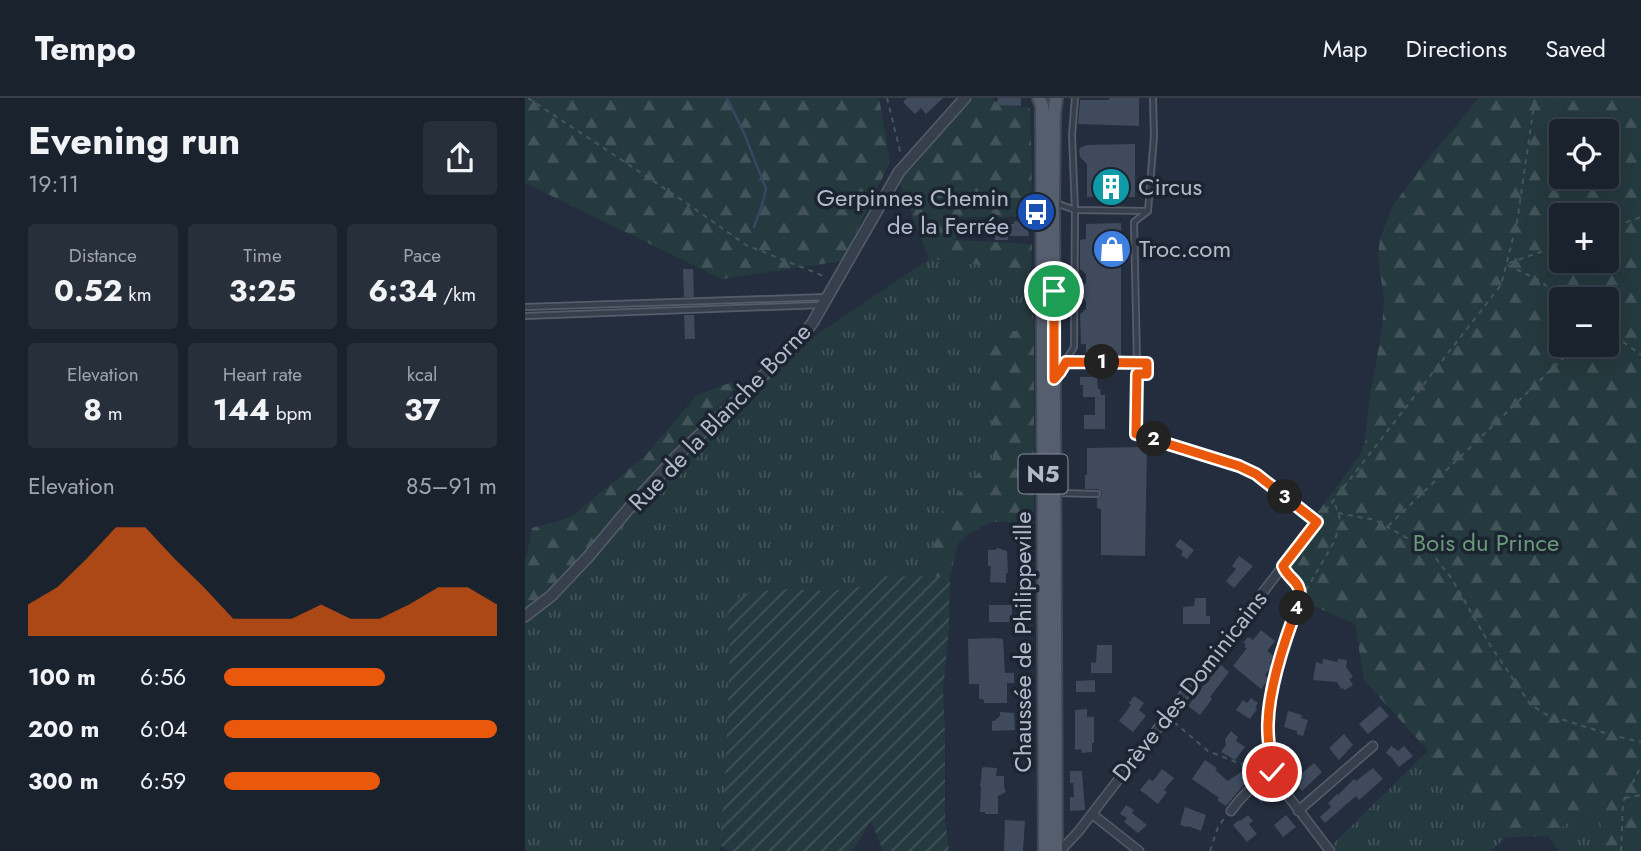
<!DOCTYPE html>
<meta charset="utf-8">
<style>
:root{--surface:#1a222e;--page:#272f3a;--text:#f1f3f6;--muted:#9fa4aa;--line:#383f4a;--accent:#ea580c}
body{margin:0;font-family:Jost,sans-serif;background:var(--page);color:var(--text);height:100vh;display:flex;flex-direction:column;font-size:26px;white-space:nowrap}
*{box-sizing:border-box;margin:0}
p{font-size:23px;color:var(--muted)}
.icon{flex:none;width:38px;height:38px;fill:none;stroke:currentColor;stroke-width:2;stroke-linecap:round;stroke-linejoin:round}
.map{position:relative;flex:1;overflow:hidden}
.sheet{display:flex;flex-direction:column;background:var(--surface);width:525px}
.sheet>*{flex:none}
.controls{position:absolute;left:1024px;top:21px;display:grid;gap:14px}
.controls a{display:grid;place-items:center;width:70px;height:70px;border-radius:7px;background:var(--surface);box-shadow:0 7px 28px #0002,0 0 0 2px var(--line);font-size:35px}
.pin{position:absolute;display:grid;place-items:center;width:60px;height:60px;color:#fff;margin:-30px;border:4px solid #fff;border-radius:50%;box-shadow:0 2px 7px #0007}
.km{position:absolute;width:35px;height:35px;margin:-18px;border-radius:50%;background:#222;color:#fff;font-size:19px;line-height:35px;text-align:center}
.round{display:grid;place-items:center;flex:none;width:74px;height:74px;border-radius:7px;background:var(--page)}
.headline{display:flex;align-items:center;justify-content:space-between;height:119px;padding:0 28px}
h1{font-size:38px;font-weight:700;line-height:52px}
.figures{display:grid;grid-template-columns:repeat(3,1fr);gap:10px;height:119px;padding:7px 28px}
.figures div{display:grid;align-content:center;border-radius:7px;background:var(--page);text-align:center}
.figures b{font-size:30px;font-weight:700}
.figures small{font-size:19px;font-weight:400}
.figures p{font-size:19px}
.chart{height:196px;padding:14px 28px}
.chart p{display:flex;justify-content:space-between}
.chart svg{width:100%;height:126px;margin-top:7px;fill:var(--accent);opacity:.7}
ul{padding:0 28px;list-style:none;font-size:23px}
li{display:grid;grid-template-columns:112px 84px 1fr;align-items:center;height:52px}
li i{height:18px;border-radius:9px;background:var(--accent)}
header{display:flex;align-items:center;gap:42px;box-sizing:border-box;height:98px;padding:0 35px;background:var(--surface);border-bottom:2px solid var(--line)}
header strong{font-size:33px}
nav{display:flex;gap:38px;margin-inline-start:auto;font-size:24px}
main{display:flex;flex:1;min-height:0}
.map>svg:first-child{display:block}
</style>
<header>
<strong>Tempo</strong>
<nav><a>Map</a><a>Directions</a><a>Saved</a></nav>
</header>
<main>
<section class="sheet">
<div class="headline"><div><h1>Evening run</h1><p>19:11</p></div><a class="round"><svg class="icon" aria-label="share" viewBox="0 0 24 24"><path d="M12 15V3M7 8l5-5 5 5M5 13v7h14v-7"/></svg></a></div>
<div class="figures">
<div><p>Distance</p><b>0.52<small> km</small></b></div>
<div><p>Time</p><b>3:25</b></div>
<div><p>Pace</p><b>6:34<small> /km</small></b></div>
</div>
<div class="figures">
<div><p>Elevation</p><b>8<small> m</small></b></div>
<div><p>Heart rate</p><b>144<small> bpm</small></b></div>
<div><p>kcal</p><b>37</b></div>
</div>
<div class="chart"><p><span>Elevation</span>85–91 m</p>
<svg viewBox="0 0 160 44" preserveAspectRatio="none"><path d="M0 44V33L10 27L20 17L30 6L40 6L50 17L60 27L70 38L80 38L90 38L100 33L110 38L120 38L130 33L140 27L150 27L160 33V44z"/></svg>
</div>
<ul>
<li><b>100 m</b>6:56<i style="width:59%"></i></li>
<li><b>200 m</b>6:04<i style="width:100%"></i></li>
<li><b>300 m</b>6:59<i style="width:57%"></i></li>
</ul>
</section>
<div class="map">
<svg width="1116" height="753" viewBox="0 0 1116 753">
<defs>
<pattern id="grass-tufts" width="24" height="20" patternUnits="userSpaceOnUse" patternTransform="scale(1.75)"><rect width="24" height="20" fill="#253a3e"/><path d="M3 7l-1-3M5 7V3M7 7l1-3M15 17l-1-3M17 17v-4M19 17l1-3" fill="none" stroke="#425459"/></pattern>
<pattern id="forest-firs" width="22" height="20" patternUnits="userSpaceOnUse" patternTransform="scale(1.75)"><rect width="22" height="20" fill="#253a3e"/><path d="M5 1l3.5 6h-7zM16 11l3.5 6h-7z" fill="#425459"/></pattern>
<pattern id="garden-furrows" width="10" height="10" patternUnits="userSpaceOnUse" patternTransform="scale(1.75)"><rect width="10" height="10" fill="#253a3e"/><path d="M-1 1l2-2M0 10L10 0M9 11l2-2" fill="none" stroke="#425459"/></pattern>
</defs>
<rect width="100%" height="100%" fill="#232d3d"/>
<g fill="url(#grass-tufts)">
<path d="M404,161L506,173L509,233L464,234L468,360L417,413L410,437L406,477L399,480L353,478L341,488L303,493L262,491L226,494L205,506L201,521L205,551L201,665L195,753H0V521L34,496L192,323L284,242Z"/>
<path d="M903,653L981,739L966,753H805L803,751Z"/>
<path d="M1072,705L1080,753H1034L1023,738Z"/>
</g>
<g fill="url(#forest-firs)" fill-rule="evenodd">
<path d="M0,0H354L365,64L317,163L197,181L0,85Z"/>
<path d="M446,0H466C477,11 490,7 505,10L507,73L505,119H432L431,142L507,146L506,173L404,161L373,81Z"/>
<path d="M954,0H1116V753H1080L1072,706L1023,738L981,739L839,582L830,526L775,502C777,483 763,482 758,468L788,435L790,418L835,357L840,345L845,297L857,231L859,203L853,157L855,141L867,109L895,71ZM1036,33H1082V79H1036ZM1036,117H1082V163H1036ZM1036,201H1082V247H1036Z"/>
<path d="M464,233H509V431L478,423L464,425L446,435L433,445L425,479L399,480L406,476L410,437L417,413L468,360Z"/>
<path d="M207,284L213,288L133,372L24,496L0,513V460L2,458L7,430L46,419L120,358L171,298Z"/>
</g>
<path fill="url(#garden-furrows)" d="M353,478L425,479L424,528L418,593L420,635V720L424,753H358L346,723L327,753H203L195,747L201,665L205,551L201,521L205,505L225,494L262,491L303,493L341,488Z"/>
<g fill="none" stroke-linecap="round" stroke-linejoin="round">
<path stroke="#364764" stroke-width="2.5" d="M202,0L219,35L241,91L237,107L229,129"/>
</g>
<g fill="#3f4b5d">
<path d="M382,0H418L401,16L396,10L390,16L378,4Z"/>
<path d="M473,0H496V8L471,7Z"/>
<path d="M584,0H614V28L553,26L555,2H584Z"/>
<path d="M610,46V99H562V66L555,59L554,52L556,49L562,47Z"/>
<path d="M448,122H466V126H489V123L499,124V128H502L504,138H483V142H470V137H439V125H448Z"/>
<path d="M596,125V259H561V246H556L555,216L561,211V203L556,198V190L561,185V176L555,171V142L561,141V126Z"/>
<path d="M158,171H168L169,199H159Z"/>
<path d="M159,217H169L170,241H160Z"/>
<path d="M555,279H572L573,291H575L576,297H580V331H559V317H570V299H558V287H555Z"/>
<path d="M622,349L620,458L576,457V411L572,410V401L576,399L577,395L573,391H560V377H562V350Z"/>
<path d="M655,441L669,452L662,461L656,457L658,453L650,448Z"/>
<path d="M472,450L482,453L483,475H481V485L465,484L466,468H463V452H470Z"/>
<path d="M714,458L728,468L709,490L701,483L711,471L707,468Z"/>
<path d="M670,500H681V518H685V526H658V509L669,508Z"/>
<rect x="464" y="507" width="23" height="17"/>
<path d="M736,532L750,543L742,553L750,559L745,565L748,567L740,577L744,581L736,591L708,568L722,550L719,549L721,546L718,545L723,539L728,542Z"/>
<path d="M470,540L478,541L480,575H489V585H482V605H459V602L454,600V586H444L443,541Z"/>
<path d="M572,547H587V575H566V564L571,565Z"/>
<path d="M798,561L813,564V561L822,562L821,569L828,579L824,581L828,587L820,592L818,590L816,591L812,584L788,582L791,564L797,566Z"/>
<path d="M695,566L704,574L685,599L687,601L675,617L663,608Z"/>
<path d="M570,582V594H551V583Z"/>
<path d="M609,598L619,605L614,612L621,618L608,634L594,623L606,607L604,605Z"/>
<path d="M726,600L733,605L730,610L732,611L725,621L711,612L718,602L722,605Z"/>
<path d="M855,608L864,618L843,636L834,626Z"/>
<path d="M562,611V619H569V645H567V654L557,655L556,651L550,652V612Z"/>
<path d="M763,613L777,617L776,620L783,622L778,638L772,636V633L759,629Z"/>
<path d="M475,614L489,615L490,632L467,633V623H469L475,618Z"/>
<path d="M706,633L713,639L711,643L720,649L710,662L696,654L701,647L700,641Z"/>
<path d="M819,636L828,647L814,662L804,650Z"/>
<path d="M866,648L873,653L879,648L888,658L874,669L866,659L861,655Z"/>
<path d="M680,662L692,670L690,672L703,683L729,665L731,667L736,663L741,670L721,684L701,708L692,702L694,700L667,681Z"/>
<path d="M789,665L797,674L777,693L768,683Z"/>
<path d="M459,669L472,670L471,678H479V689L481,694L473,698V716H460V714H455L456,690L455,687L456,683L457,670Z"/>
<path d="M848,670L858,681L834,702L831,698L800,725L795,719L806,709L803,705L812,696L813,697L829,681L831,683Z"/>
<path d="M637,671L649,680L639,692L642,694L633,706L615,692L624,681L628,683Z"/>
<path d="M545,673H557L560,712L545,713V699H549L548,685H545Z"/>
<path d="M741,686L748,696L736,705L729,696Z"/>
<path d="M601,707L609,712L607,715L622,727L613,735L599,724L602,720L595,716Z"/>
<path d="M660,709L681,717L676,733L663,728L662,729L655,727Z"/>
<path d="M723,717L728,723L724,726L732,736L722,744L708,727L714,722L715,723Z"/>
<path d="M761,717L771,729L758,739L749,727Z"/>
<path d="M480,722L500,723L498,753H479Z"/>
</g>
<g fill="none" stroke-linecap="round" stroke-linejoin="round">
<defs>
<g id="service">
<path d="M531,105L550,112L623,113"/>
<path d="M0,209L302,199"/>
<path d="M0,218L296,207"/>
<path d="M541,264H612L609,124L623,113L629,38L628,0"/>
<path d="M532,277L549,249L550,112L547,37L550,0"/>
<path d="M531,395L572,396"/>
<path d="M747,674L742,625L751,579"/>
</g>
<g id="minor">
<path d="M706,713C718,696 730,685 747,674L748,678L805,753"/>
<path d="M773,713L848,648"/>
<path d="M567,716L614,753"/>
<path d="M535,753L553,734L789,428"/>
</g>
<path id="tertiary" d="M0,518L26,498L63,459L105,409L152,358L271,247L288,224L374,74L440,0"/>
<g id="primary">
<path d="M514,0L517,8L520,753"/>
<path d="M531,0L529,16L528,105L531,753"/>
</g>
</defs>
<use href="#service" stroke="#555d6b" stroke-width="8"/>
<use href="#minor" stroke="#555d6b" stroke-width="11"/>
<use href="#tertiary" stroke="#555d6b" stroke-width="13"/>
<use href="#primary" stroke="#404856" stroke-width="16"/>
<g stroke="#43575b" stroke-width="2" stroke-dasharray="5 5" stroke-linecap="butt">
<path d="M3,0L157,102L221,147L301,179"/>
<path d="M362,0L376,57"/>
<path d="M1082,131L1116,119"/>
<path d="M1036,147L981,166L1015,183L1039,201"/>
<path d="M1082,232L1116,257"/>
<path d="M620,265H622V276H612L611,336L714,368L731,376L785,419"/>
<path d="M813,415L850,422L905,453L927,481L965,547L1005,606L1020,616L1090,638L1116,644"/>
<path d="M794,421L976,187L992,124L1010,0"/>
<path d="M863,428L1052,247"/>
<path d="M776,501L809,444L816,425L809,402"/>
<path d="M752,571L775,502C776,490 772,484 763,476"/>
<path d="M649,624L683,653L716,666L738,661"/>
<path d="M1100,700L1116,697"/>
<path d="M685,753L693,729L700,719"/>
<path d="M1096,753L1098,704L1116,668"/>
</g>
<use href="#service" stroke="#373f4d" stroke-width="4.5"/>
<use href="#minor" stroke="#373f4d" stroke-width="8"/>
<use href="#tertiary" stroke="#373f4d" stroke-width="10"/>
<use href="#primary" stroke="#555e6d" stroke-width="12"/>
</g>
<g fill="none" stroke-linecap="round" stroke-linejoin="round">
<defs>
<path id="route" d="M529,193V281L535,274L541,264L622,265V276H612L611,336L714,368L731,376L792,424L758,468C763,482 777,482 775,502C761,538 744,586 743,625C742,641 746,658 747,674"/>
</defs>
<use href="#route" stroke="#fff" stroke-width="14"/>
<use href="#route" stroke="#ea580c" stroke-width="9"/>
</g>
<defs>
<symbol id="building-disc" viewBox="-11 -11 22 22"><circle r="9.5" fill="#0f9aa8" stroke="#1c2432"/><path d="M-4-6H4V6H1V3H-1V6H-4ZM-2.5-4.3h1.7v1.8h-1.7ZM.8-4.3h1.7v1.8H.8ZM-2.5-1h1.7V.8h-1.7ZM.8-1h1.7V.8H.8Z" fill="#fff"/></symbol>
<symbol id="bus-disc" viewBox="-11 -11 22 22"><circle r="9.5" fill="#1a4fb4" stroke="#1c2432"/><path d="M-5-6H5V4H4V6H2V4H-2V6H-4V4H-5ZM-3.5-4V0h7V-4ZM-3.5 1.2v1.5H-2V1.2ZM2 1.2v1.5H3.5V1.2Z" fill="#fff"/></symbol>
<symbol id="shop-disc" viewBox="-11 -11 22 22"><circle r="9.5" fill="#3f7fe0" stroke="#1c2432"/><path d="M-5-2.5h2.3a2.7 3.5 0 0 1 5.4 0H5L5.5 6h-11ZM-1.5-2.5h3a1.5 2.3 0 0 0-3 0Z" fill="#fff"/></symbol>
</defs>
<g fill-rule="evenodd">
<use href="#building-disc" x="564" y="67" width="44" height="44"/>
<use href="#bus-disc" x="489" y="92" width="44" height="44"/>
<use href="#shop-disc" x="565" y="129" width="44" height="44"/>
</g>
<g text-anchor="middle" stroke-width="7" stroke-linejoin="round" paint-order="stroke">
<rect fill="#1c2432" stroke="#868d9c" stroke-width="2" x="493.5" y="356.5" width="49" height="39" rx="5"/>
<g font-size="23" font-weight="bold" fill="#b3bac9">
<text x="518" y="384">N5</text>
</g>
<g font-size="24" fill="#b3bac9" stroke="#1c2432" text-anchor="start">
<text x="613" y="97">Circus</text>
<text x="484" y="108" text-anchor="end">Gerpinnes Chemin<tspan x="484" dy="28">de la Ferrée</tspan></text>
<text x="614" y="159">Troc.com</text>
</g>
<g font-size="24" fill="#b3bac9" stroke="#1c2432">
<text transform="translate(195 319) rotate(-46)" y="8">Rue de la Blanche Borne</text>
<text transform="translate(498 544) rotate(-90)" y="8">Chaussée de Philippeville</text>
<text transform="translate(665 588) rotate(-52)" y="8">Drève des Dominicains</text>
</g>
<g font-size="24" fill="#699a77" stroke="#1c2432">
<text x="961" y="453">Bois du Prince</text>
</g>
</g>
</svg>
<div class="controls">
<a><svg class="icon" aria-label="locate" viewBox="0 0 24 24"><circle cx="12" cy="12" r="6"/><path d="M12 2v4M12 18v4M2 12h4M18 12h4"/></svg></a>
<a>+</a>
<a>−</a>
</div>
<div class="pin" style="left:529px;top:193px;background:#1e9e55"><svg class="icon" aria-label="arrive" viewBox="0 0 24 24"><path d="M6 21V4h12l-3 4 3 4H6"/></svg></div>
<div class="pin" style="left:747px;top:674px;background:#d93025"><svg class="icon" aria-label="check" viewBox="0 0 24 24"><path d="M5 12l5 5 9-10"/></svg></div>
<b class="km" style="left:577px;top:264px">1</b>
<b class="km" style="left:629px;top:341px">2</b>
<b class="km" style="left:760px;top:399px">3</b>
<b class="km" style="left:772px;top:510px">4</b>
</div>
</main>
